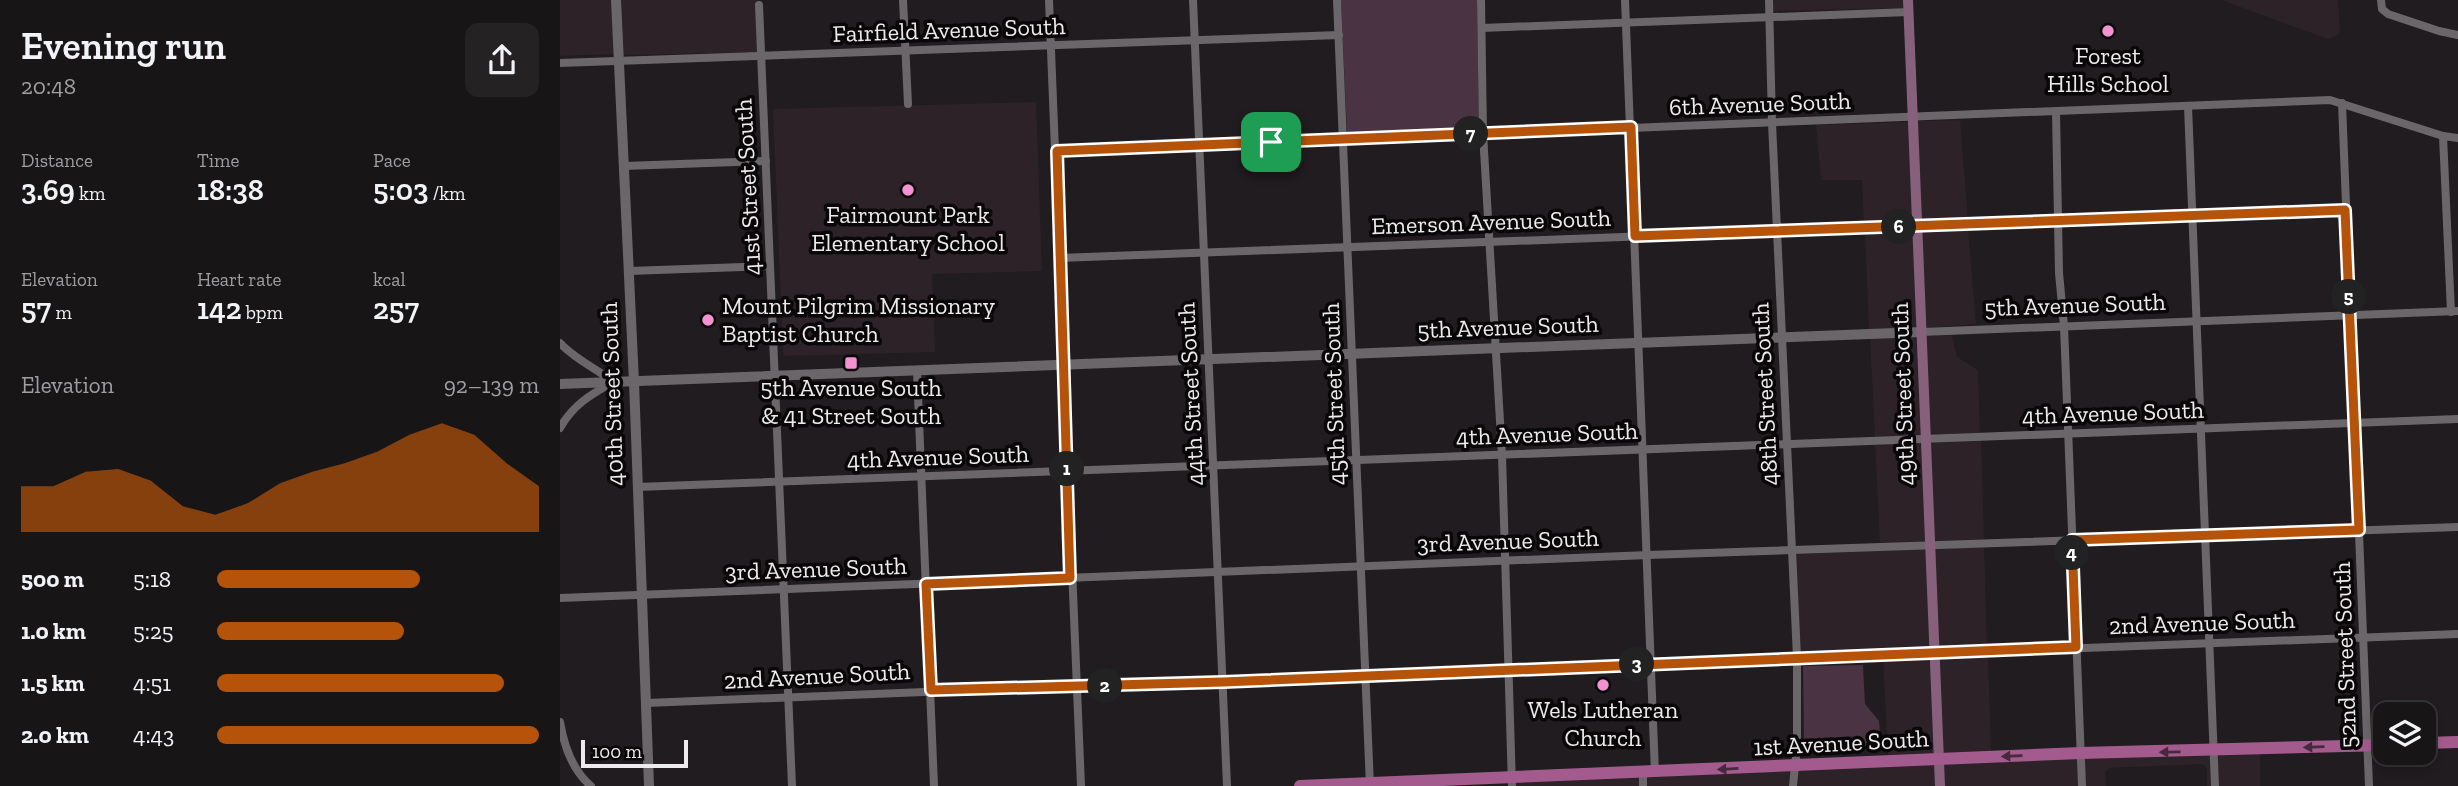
<!DOCTYPE html>
<meta charset="utf-8">
<style>
:root{--surface:#181517;--page:#252224;--text:#f1f3f6;--muted:#9f9fa1;--line:#363436;--accent:#b45309}
body{margin:0;font-family:"Zilla Slab",serif;background:var(--page);color:var(--text);height:100vh;display:flex;flex-direction:column;font-size:26px;white-space:nowrap}
*{box-sizing:border-box;margin:0}
p{font-size:23px;color:var(--muted)}
.icon{flex:none;width:38px;height:38px;fill:none;stroke:currentColor;stroke-width:2;stroke-linecap:round;stroke-linejoin:round}
.map{position:relative;flex:1;overflow:hidden}
.side{display:flex;flex-direction:column;background:var(--surface);width:560px}
.side>*{flex:none}
.controls{position:absolute;left:1813px;top:702px;display:grid;gap:14px}
.controls a{display:grid;place-items:center;width:63px;height:63px;border-radius:14px;background:var(--surface);box-shadow:0 4px 10px #0003,0 0 0 2px var(--line);font-size:35px}
.scale{position:absolute;left:21px;bottom:18px;width:107px;box-sizing:border-box;padding-left:7px;border:4px solid #eeebed;border-top:0;font-size:19px;line-height:24px;white-space:nowrap;color:#eeebed;-webkit-text-stroke:5px #090708;paint-order:stroke}
.pin{position:absolute;display:grid;place-items:center;width:60px;height:60px;color:#fff;margin:-30px;border-radius:14px;box-shadow:0 4px 10px #0006}
.km{position:absolute;width:35px;height:35px;margin:-18px;border-radius:50%;background:#222;color:#fff;font-size:19px;line-height:35px;text-align:center}
.round{display:grid;place-items:center;flex:none;width:74px;height:74px;border-radius:14px;background:var(--page)}
.headline{display:flex;align-items:center;justify-content:space-between;height:119px;padding:0 21px}
h1{font-size:38px;font-weight:600;line-height:52px}
.metrics{display:grid;grid-template-columns:repeat(3,1fr);gap:10px;height:119px;padding:7px 21px}
.metrics div{display:grid;align-content:center}
.metrics b{font-size:30px;font-weight:600}
.metrics small{font-size:19px;font-weight:400}
.metrics p{font-size:19px}
.chart{height:196px;padding:14px 21px}
.chart p{display:flex;justify-content:space-between}
.chart svg{width:100%;height:126px;margin-top:7px;fill:var(--accent);opacity:.7}
ul{padding:0 21px;list-style:none;font-size:23px}
li{display:grid;grid-template-columns:112px 84px 1fr;align-items:center;height:52px}
li i{height:18px;border-radius:9px;background:var(--accent)}
main{display:flex;flex:1;min-height:0}
.map>svg:first-child{display:block}
</style>
<main>
<section class="side">
<div class="headline"><div><h1>Evening run</h1><p>20:48</p></div><a class="round"><svg class="icon" aria-label="share" viewBox="0 0 24 24"><path d="M12 15V3M7 8l5-5 5 5M5 13v7h14v-7"/></svg></a></div>
<div class="metrics">
<div><p>Distance</p><b>3.69<small> km</small></b></div>
<div><p>Time</p><b>18:38</b></div>
<div><p>Pace</p><b>5:03<small> /km</small></b></div>
</div>
<div class="metrics">
<div><p>Elevation</p><b>57<small> m</small></b></div>
<div><p>Heart rate</p><b>142<small> bpm</small></b></div>
<div><p>kcal</p><b>257</b></div>
</div>
<div class="chart"><p><span>Elevation</span>92–139 m</p>
<svg viewBox="0 0 160 44" preserveAspectRatio="none"><path d="M0 44V28L10 28L20 23L30 22L40 26L50 35L60 38L70 34L80 27L90 23L100 20L110 16L120 10L130 6L140 10L150 20L160 28V44z"/></svg>
</div>
<ul>
<li><b>500 m</b>5:18<i style="width:63%"></i></li>
<li><b>1.0 km</b>5:25<i style="width:58%"></i></li>
<li><b>1.5 km</b>4:51<i style="width:89%"></i></li>
<li><b>2.0 km</b>4:43<i style="width:100%"></i></li>
</ul>
</section>
<div class="map">
<svg width="1898" height="786" viewBox="0 0 1898 786">
<rect width="100%" height="100%" fill="#201c1f"/>
<g fill="#2c2228">
<path d="M0,0H52L54,54L0,56Z"/>
<path d="M60,0H200L196,1L197,52L62,55Z"/>
<path d="M1212,0H1345V8L1212,11Z"/>
<path d="M1661,0H1778L1780,34L1768,39Z"/>
<path d="M476,102L482,271L372,274L375,352L225,356L223,352L213,109Z"/>
<path d="M1400,120L1408,220L1361,222L1357,121Z"/>
<path d="M1350,122L1354,222L1304,224L1302,180H1261L1256,125Z"/>
<path d="M1408,228L1416,324L1365,328L1362,230Z"/>
<path d="M1354,230L1358,328L1309,330L1305,232Z"/>
<path d="M1392,335L1397,357L1418,370L1420,433L1369,435L1365,336Z"/>
<path d="M1358,336L1362,435L1315,437L1310,338Z"/>
<path d="M1421,441L1424,539L1374,541L1370,443Z"/>
<path d="M1362,443L1366,541L1320,543L1315,445Z"/>
<path d="M1424,547L1427,646L1378,648L1374,549Z"/>
<path d="M1367,549L1371,648L1240,652L1235,554Z"/>
<path d="M1428,654L1431,753L1382,755L1378,656Z"/>
<path d="M1371,656L1375,755L1328,757L1323,658Z"/>
<path d="M1700,753V786H1659L1657,755Z"/>
<path d="M1650,755L1651,786H1647V768L1643,764L1549,768L1545,772L1546,786H1525L1524,758Z"/>
<path d="M1517,758L1518,786H1383V763Z"/>
<path d="M1375,763L1376,786H1237L1239,769Z"/>
<path d="M1232,770L1229,786H1087V777Z"/>
<path d="M1079,777L1080,786H956V782Z"/>
</g>
<g fill="#4a3342">
<path d="M781,0H917L919,129L787,134Z"/>
<path d="M1303,665L1305,704L1319,721L1321,745L1244,750L1243,666Z"/>
</g>
<g fill="none" stroke-linecap="round" stroke-linejoin="round">
<g stroke="#6b6669" stroke-width="8">
<path d="M343,0L348,104"/>
<path d="M489,0C501,262 508,524 521,786"/>
<path d="M633,0L667,786"/>
<path d="M777,0L810,786"/>
<path d="M921,0L923,133L942,455L952,786"/>
<path d="M1065,0L1095,773"/>
<path d="M1209,0L1212,123L1237,657V747L1233,786"/>
<path d="M1821,0L1822,9L1828,14L1879,31L1898,35"/>
<path d="M199,5L232,786"/>
<path d="M922,28L1349,12"/>
<path d="M0,63L779,35"/>
<path d="M1782,103L1809,786"/>
<path d="M1628,106L1655,786"/>
<path d="M1496,112L1499,273L1504,326L1522,786"/>
<path d="M1883,136L1891,312"/>
<path d="M497,151L1770,100L1883,136L1898,138"/>
<path d="M64,166L206,161"/>
<path d="M499,258L1785,210"/>
<path d="M69,271L210,266"/>
<path d="M1362,332L1898,311"/>
<path d="M0,343C14,359 36,368 53,382C30,395 13,405 0,428"/>
<path d="M357,371L374,786"/>
<path d="M77,487L1898,419"/>
<path d="M0,598L1088,555L1898,527"/>
<path d="M86,703C690,680 1294,653 1898,634"/>
<path d="M0,722C4,746 12,770 31,786"/>
<path d="M1083,773V786"/>
</g>
<g stroke="#6b6669" stroke-width="10">
<path d="M56,0L74,382L89,786"/>
<path d="M0,384L1362,332"/>
</g>
<path stroke="#87617b" stroke-width="10" d="M1348,0L1380,786"/>
<g stroke="#a35b8e" stroke-width="12">
<path d="M1864,743L1898,742"/>
<path d="M740,786L1520,753L1825,745"/>
</g>
</g>
<defs><path id="oneway-solid" d="M-6-.8H1V-3.2L6.5 0L1 3.2V.8H-6Z" transform="scale(1.75)"/></defs>
<g fill="#47293e">
<use href="#oneway-solid" transform="translate(1754 747) rotate(178)"/>
<use href="#oneway-solid" transform="translate(1610 752) rotate(179)"/>
<use href="#oneway-solid" transform="translate(1452 756) rotate(178)"/>
<use href="#oneway-solid" transform="translate(1168 769) rotate(177)"/>
</g>
<g fill="none" stroke-linecap="round" stroke-linejoin="round">
<defs>
<path id="route" d="M1071,127L1075,236L1785,210L1799,530L1512,540L1516,647L663,682L371,690L366,584L510,578L497,151Z"/>
</defs>
<use href="#route" stroke="#fff" stroke-width="14"/>
<use href="#route" stroke="#b45309" stroke-width="9"/>
</g>
<g fill="#f491d3" stroke="#090708" stroke-width="2.5">
<circle cx="1548" cy="31" r="7"/>
<circle cx="348" cy="190" r="7"/>
<circle cx="148" cy="320" r="7"/>
<rect x="284" y="356" width="14" height="14" rx="3.5"/>
<circle cx="1043" cy="685" r="7"/>
</g>
<g text-anchor="middle" stroke-width="7" stroke-linejoin="round" paint-order="stroke">
<g font-size="24" fill="#eeebed" stroke="#090708">
<text transform="translate(389 30) rotate(-2)" y="8">Fairfield Avenue South</text>
<text transform="translate(1200 104) rotate(-2)" y="8">6th Avenue South</text>
<text transform="translate(188 187) rotate(-93)" y="8">41st Street South</text>
<text transform="translate(931 222) rotate(-2)" y="8">Emerson Avenue South</text>
<text transform="translate(1515 305) rotate(-2)" y="8">5th Avenue South</text>
<text transform="translate(948 327) rotate(-2)" y="8">5th Avenue South</text>
<text transform="translate(52 394) rotate(-92)" y="8">40th Street South</text>
<text transform="translate(631 394) rotate(-93)" y="8">44th Street South</text>
<text transform="translate(774 394) rotate(-92)" y="8">45th Street South</text>
<text transform="translate(1205 394) rotate(-93)" y="8">48th Street South</text>
<text transform="translate(1343 394) rotate(-92)" y="8">49th Street South</text>
<text transform="translate(1553 413) rotate(-2)" y="8">4th Avenue South</text>
<text transform="translate(987 434) rotate(-2)" y="8">4th Avenue South</text>
<text transform="translate(378 457) rotate(-2)" y="8">4th Avenue South</text>
<text transform="translate(948 541) rotate(-2)" y="8">3rd Avenue South</text>
<text transform="translate(256 569) rotate(-2)" y="8">3rd Avenue South</text>
<text transform="translate(1642 623) rotate(-2)" y="8">2nd Avenue South</text>
<text transform="translate(1785 655) rotate(-92)" y="8">52nd Street South</text>
<text transform="translate(257 676) rotate(-3)" y="8">2nd Avenue South</text>
<text transform="translate(1281 743) rotate(-3)" y="8">1st Avenue South</text>
</g>
<g font-size="24" fill="#eeebed" stroke="#090708">
<text x="1548" y="64">Forest<tspan x="1548" dy="28">Hills School</tspan></text>
<text x="348" y="223">Fairmount Park<tspan x="348" dy="28">Elementary School</tspan></text>
<text x="162" y="314" text-anchor="start">Mount Pilgrim Missionary<tspan x="162" dy="28">Baptist Church</tspan></text>
<text x="291" y="396">5th Avenue South<tspan x="291" dy="28">&amp; 41 Street South</tspan></text>
<text x="1043" y="718">Wels Lutheran<tspan x="1043" dy="28">Church</tspan></text>
</g>
</g>
</svg>
<div class="controls">
<a><svg class="icon" aria-label="layers" viewBox="0 0 24 24"><path d="M12 4l9 5-9 5-9-5zM3 14l9 5 9-5"/></svg></a>
</div>
<div class="scale">100 m</div>
<div class="pin" style="left:711px;top:142px;background:#1e9e55"><svg class="icon" aria-label="arrive" viewBox="0 0 24 24"><path d="M6 21V4h12l-3 4 3 4H6"/></svg></div>
<b class="km" style="left:507px;top:469px">1</b>
<b class="km" style="left:545px;top:686px">2</b>
<b class="km" style="left:1077px;top:664px">3</b>
<b class="km" style="left:1512px;top:553px">4</b>
<b class="km" style="left:1789px;top:297px">5</b>
<b class="km" style="left:1339px;top:227px">6</b>
<b class="km" style="left:911px;top:134px">7</b>
</div>
</main>
